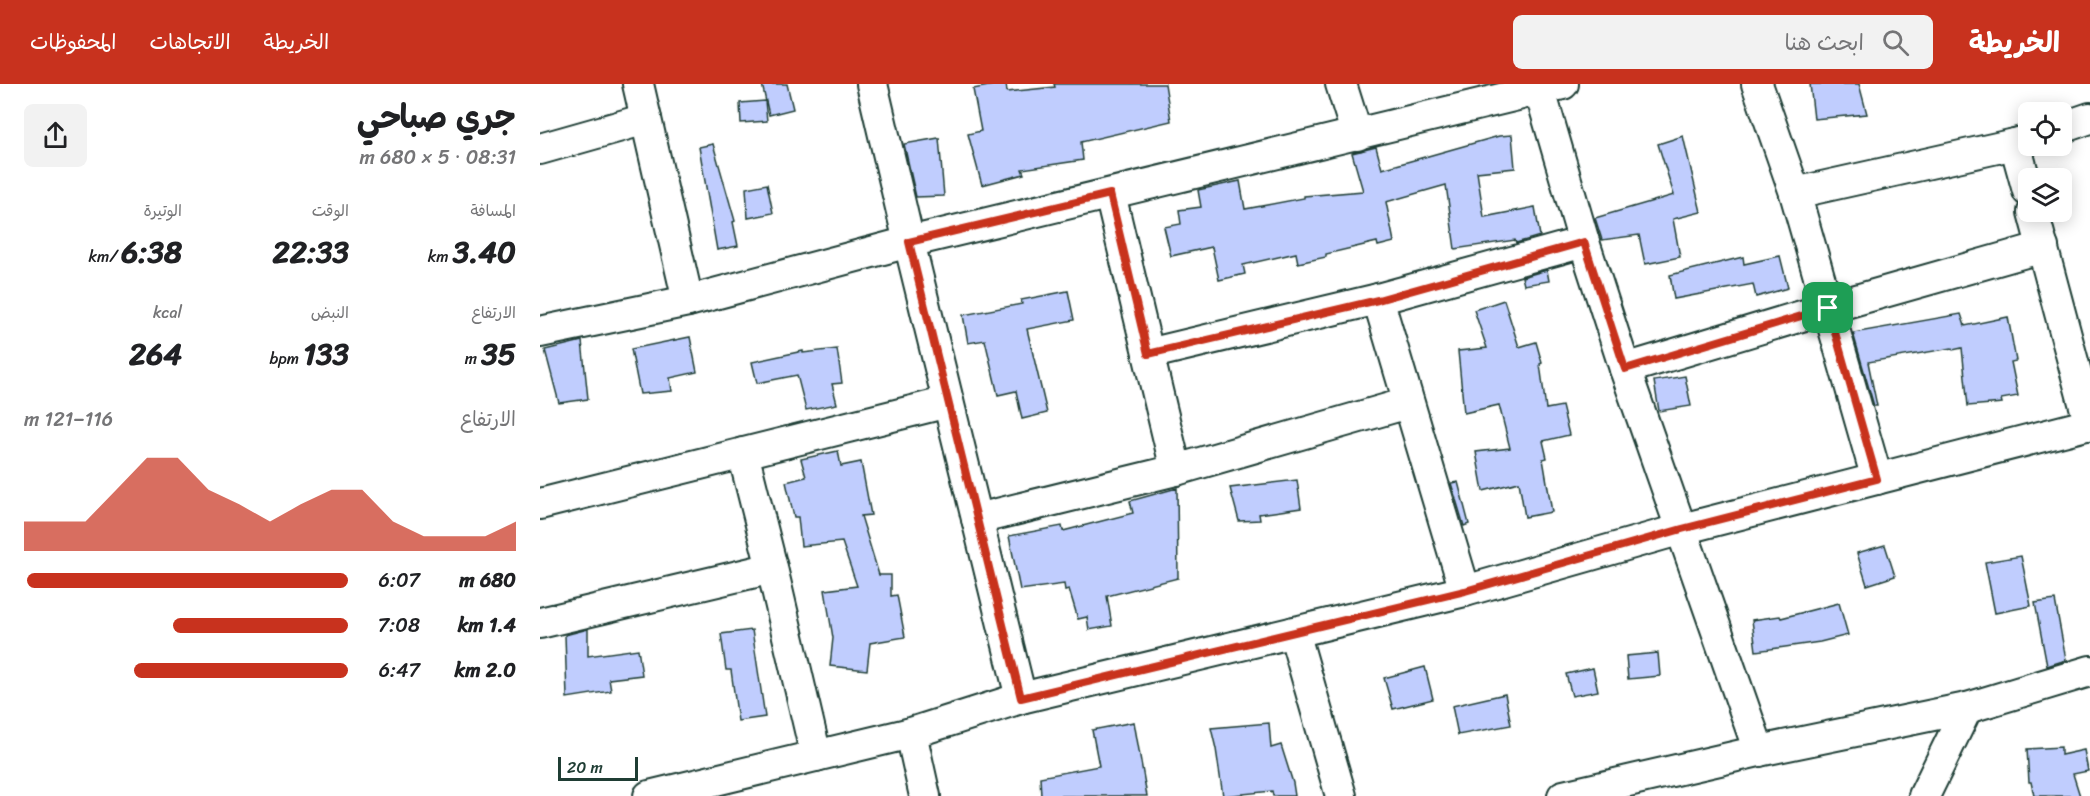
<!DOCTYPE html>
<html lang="ar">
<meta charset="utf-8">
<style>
:root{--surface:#fff;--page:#f2f2f2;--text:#202124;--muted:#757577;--accent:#c8321e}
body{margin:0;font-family:Sriracha,"Playpen Sans Arabic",sans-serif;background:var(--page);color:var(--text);direction:rtl;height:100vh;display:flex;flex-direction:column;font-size:22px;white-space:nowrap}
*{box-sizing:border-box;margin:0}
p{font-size:20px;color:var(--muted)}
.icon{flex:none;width:33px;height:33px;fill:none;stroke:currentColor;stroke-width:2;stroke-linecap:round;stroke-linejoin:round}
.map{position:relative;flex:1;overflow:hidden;direction:ltr}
.side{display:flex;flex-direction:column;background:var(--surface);width:540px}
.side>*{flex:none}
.tools{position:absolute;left:1478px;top:18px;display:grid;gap:12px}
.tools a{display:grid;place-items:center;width:54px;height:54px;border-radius:9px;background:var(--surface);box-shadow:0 3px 15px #0003;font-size:30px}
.scale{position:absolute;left:18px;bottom:15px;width:80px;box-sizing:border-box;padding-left:6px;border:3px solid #1f3d34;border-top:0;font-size:16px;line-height:21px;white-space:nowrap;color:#1f3d34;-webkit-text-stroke:4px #fff;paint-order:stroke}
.pin{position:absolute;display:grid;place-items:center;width:51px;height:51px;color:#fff;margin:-26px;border-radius:12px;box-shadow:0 3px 9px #0006}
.round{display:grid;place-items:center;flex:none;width:63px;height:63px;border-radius:9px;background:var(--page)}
.summary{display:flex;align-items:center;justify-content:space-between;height:102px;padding:0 24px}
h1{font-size:33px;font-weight:700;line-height:45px}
.metrics{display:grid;grid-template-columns:repeat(3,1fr);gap:9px;height:102px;padding:6px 24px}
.metrics div{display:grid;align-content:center}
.metrics b{font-size:30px;font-weight:700}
.metrics small{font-size:16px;font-weight:400}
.metrics p{font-size:16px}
.chart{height:168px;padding:12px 24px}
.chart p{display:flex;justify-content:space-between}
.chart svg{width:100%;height:108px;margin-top:6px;fill:var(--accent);opacity:.7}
ul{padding:0 24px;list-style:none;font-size:20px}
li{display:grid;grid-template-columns:96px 72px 1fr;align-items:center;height:45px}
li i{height:15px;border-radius:8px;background:var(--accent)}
header{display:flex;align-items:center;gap:36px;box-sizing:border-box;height:84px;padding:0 30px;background:var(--accent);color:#fff}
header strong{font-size:28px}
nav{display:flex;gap:33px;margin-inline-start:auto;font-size:21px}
.search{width:420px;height:54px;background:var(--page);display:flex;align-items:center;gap:15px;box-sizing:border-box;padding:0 21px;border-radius:9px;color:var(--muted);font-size:22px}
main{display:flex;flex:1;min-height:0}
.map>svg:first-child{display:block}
</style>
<header>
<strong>الخريطة</strong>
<div class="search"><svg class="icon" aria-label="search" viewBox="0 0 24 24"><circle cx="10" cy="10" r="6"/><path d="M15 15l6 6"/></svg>ابحث هنا</div>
<nav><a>الخريطة</a><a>الاتجاهات</a><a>المحفوظات</a></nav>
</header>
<main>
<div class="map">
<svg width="1550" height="712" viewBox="0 0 1550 712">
<rect width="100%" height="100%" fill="#fff"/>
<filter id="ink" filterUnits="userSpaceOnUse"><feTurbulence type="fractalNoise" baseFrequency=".0167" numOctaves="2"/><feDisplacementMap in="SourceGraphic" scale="12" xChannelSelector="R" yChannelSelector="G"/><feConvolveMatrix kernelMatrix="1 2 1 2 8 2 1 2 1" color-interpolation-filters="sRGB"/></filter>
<g filter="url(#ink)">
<g fill="#c0cdfe" stroke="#1f3d34" stroke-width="1.5">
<path d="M222,0H247L253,25L229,31Z"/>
<path d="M459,0H466L467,8L515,3L514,0H625L631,37L541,58L543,76L482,85L484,90L442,101L428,50L441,47L433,5Z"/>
<path d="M1270,0H1319L1327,30L1274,35Z"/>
<path d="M225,17L227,37L201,39L200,19Z"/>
<path d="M972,51L975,84L937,88L944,133L995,123L1000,152L976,159L975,156L915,165L906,101L846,118L854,158L838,162L837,158L786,170V173L758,179L756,169L703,181L705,190L679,196L672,163L631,172L624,143L641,140L639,126L661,123L658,106L700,97L705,125L764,114V112L823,107L812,69L836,63L842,85L959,52Z"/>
<path d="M1143,52L1161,128L1133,135L1140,173L1105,180L1099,151L1062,156L1055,134L1134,111L1118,60Z"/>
<path d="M399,54L404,112L376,113L364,60Z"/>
<path d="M173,60L195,137L193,138L198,162L177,166L159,63Z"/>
<path d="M227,100L233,129L208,134L206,104Z"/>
<path d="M1240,172L1248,204L1216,213L1213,200L1134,215L1130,191L1203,173L1204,180Z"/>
<path d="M1007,186L1009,197L984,201L982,193Z"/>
<path d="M528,207L534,236L487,245L507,329L482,335L476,307L458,311L445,256L428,259L423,231L482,220L481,216Z"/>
<path d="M964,216L979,263L996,258L1002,279L1000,280L1006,325L1022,322L1029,351L1003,357L1007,374L1003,375L1012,428L985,433L979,398L943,407L936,368L970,364L959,321L924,329L918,267L947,264L934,226Z"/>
<path d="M1421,230L1425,242L1468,233L1476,277L1471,278L1478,312L1461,315L1462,319L1428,322L1422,264L1413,266L1412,264L1328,278L1337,322H1334L1313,249Z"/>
<path d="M150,253L157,288L130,294L132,307L100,310L91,265Z"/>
<path d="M42,257L48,315L19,319L5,266Z"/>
<path d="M297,265L302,299L292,300L297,320L266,326L257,291L217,299L212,278L263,267V269Z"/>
<path d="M1145,292L1151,322L1119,327L1114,297Z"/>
<path d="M298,367L301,382L321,378L331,431L321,432L339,491H351V512L357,511L365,553L330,559L327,586L290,582L293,554L285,506L317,502L302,458L261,462L258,433H254L246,398L266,393L261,375Z"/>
<path d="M757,396L761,424L719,430L720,436L699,437L690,404Z"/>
<path d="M918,398L929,440L924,442L911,399Z"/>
<path d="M637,404L638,494L567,512L572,542L549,546L547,533L538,535L529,505L525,506L524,500L480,506L469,452L522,442L523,447L593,429L590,417Z"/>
<path d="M1345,461L1355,492L1327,501L1317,469Z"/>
<path d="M1481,472L1491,522L1455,529L1445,478Z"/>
<path d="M1515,516L1526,576L1507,582L1495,519Z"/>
<path d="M1299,519L1308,551L1280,558L1216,567L1212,536L1240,532L1241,534Z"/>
<path d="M48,545V572L98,565L102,591L69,595L71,607L27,614L25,551Z"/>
<path d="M212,546L225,633L198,637L191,586H186L181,550Z"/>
<path d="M1118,569L1120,592L1088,595L1086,572Z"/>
<path d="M885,583L893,615L853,625L844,594Z"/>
<path d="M1053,584L1058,607L1032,612L1026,590Z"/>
<path d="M965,610L971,641L918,651L912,622Z"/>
<path d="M594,638L607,712H501L500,693L559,682L552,646Z"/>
<path d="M729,639L731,664L741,661L753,699L755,712H733L732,707L683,712L676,665L671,644Z"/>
<path d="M1521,663V671L1544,666L1548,687L1533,690L1540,712H1494L1491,698H1489L1487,665Z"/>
</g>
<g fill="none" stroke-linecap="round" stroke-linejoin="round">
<defs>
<g id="minor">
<path d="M98,0L148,217"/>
<path d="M332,0L369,158L481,614"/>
<path d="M801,0L817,51"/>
<path d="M998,0L1044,158L1085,285L1219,667"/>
<path d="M1217,0L1255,109L1337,395"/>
<path d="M1521,44L1550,34"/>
<path d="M1475,60L1488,107"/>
<path d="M0,65L106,35"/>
<path d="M1255,109L1475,60L1488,56"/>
<path d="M570,110L636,386"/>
<path d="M1493,128L1550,341"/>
<path d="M838,215L925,507"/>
<path d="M0,248L148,217L369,158L1023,0"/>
<path d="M608,270L838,215L1044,158"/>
<path d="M1085,285L1288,224L1503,163"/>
<path d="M203,369L232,484L276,672"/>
<path d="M0,420L408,318"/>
<path d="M437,435L636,386L868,319"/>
<path d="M0,539L232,484"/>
<path d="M754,548L801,712"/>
<path d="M371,649L385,712"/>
<path d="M109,712L371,649L481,614L925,507L1142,445L1550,340"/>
<path d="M1023,712L1219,667L1427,624"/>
<path d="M1384,712L1427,624L1550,587"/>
</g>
</defs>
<use href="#minor" stroke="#1f3d34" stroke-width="34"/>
<use href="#minor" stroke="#fff" stroke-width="30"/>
</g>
</g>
<g fill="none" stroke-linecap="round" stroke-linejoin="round" filter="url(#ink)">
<defs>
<path id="route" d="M570,110L608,270L838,216L1044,158L1085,285L1288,224L1337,395L1142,445L925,507L481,614L369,158Z"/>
</defs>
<use href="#route" stroke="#fff" stroke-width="12"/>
<use href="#route" stroke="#c8321e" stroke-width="8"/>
</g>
</svg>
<div class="tools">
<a><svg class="icon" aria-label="locate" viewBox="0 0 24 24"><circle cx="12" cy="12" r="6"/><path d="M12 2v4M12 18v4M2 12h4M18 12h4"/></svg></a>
<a><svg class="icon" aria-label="layers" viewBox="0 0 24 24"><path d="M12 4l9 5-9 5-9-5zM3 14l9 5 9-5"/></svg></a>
</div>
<div class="scale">20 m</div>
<div class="pin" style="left:1288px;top:224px;background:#1e9e55"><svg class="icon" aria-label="arrive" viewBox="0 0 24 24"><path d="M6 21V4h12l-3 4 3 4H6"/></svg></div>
</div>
<section class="side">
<div class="summary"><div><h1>جري صباحي</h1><p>08:31 · 5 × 680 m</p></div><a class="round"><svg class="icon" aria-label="share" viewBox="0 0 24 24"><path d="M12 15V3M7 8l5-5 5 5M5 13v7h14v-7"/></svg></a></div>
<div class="metrics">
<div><p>المسافة</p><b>3.40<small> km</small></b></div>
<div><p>الوقت</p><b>22:33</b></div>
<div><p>الوتيرة</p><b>6:38<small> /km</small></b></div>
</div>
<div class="metrics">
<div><p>الارتفاع</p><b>35<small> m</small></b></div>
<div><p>النبض</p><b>133<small> bpm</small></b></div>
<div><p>kcal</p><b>264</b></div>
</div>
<div class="chart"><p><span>الارتفاع</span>116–121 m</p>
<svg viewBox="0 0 160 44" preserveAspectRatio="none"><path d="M0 44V32L10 32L20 32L30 19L40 6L50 6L60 19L70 25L80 32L90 25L100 19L110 19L120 32L130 38L140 38L150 38L160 32V44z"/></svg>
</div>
<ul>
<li><b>680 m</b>6:07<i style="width:99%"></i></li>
<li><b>1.4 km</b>7:08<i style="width:54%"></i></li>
<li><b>2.0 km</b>6:47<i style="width:66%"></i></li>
</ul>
</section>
</main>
